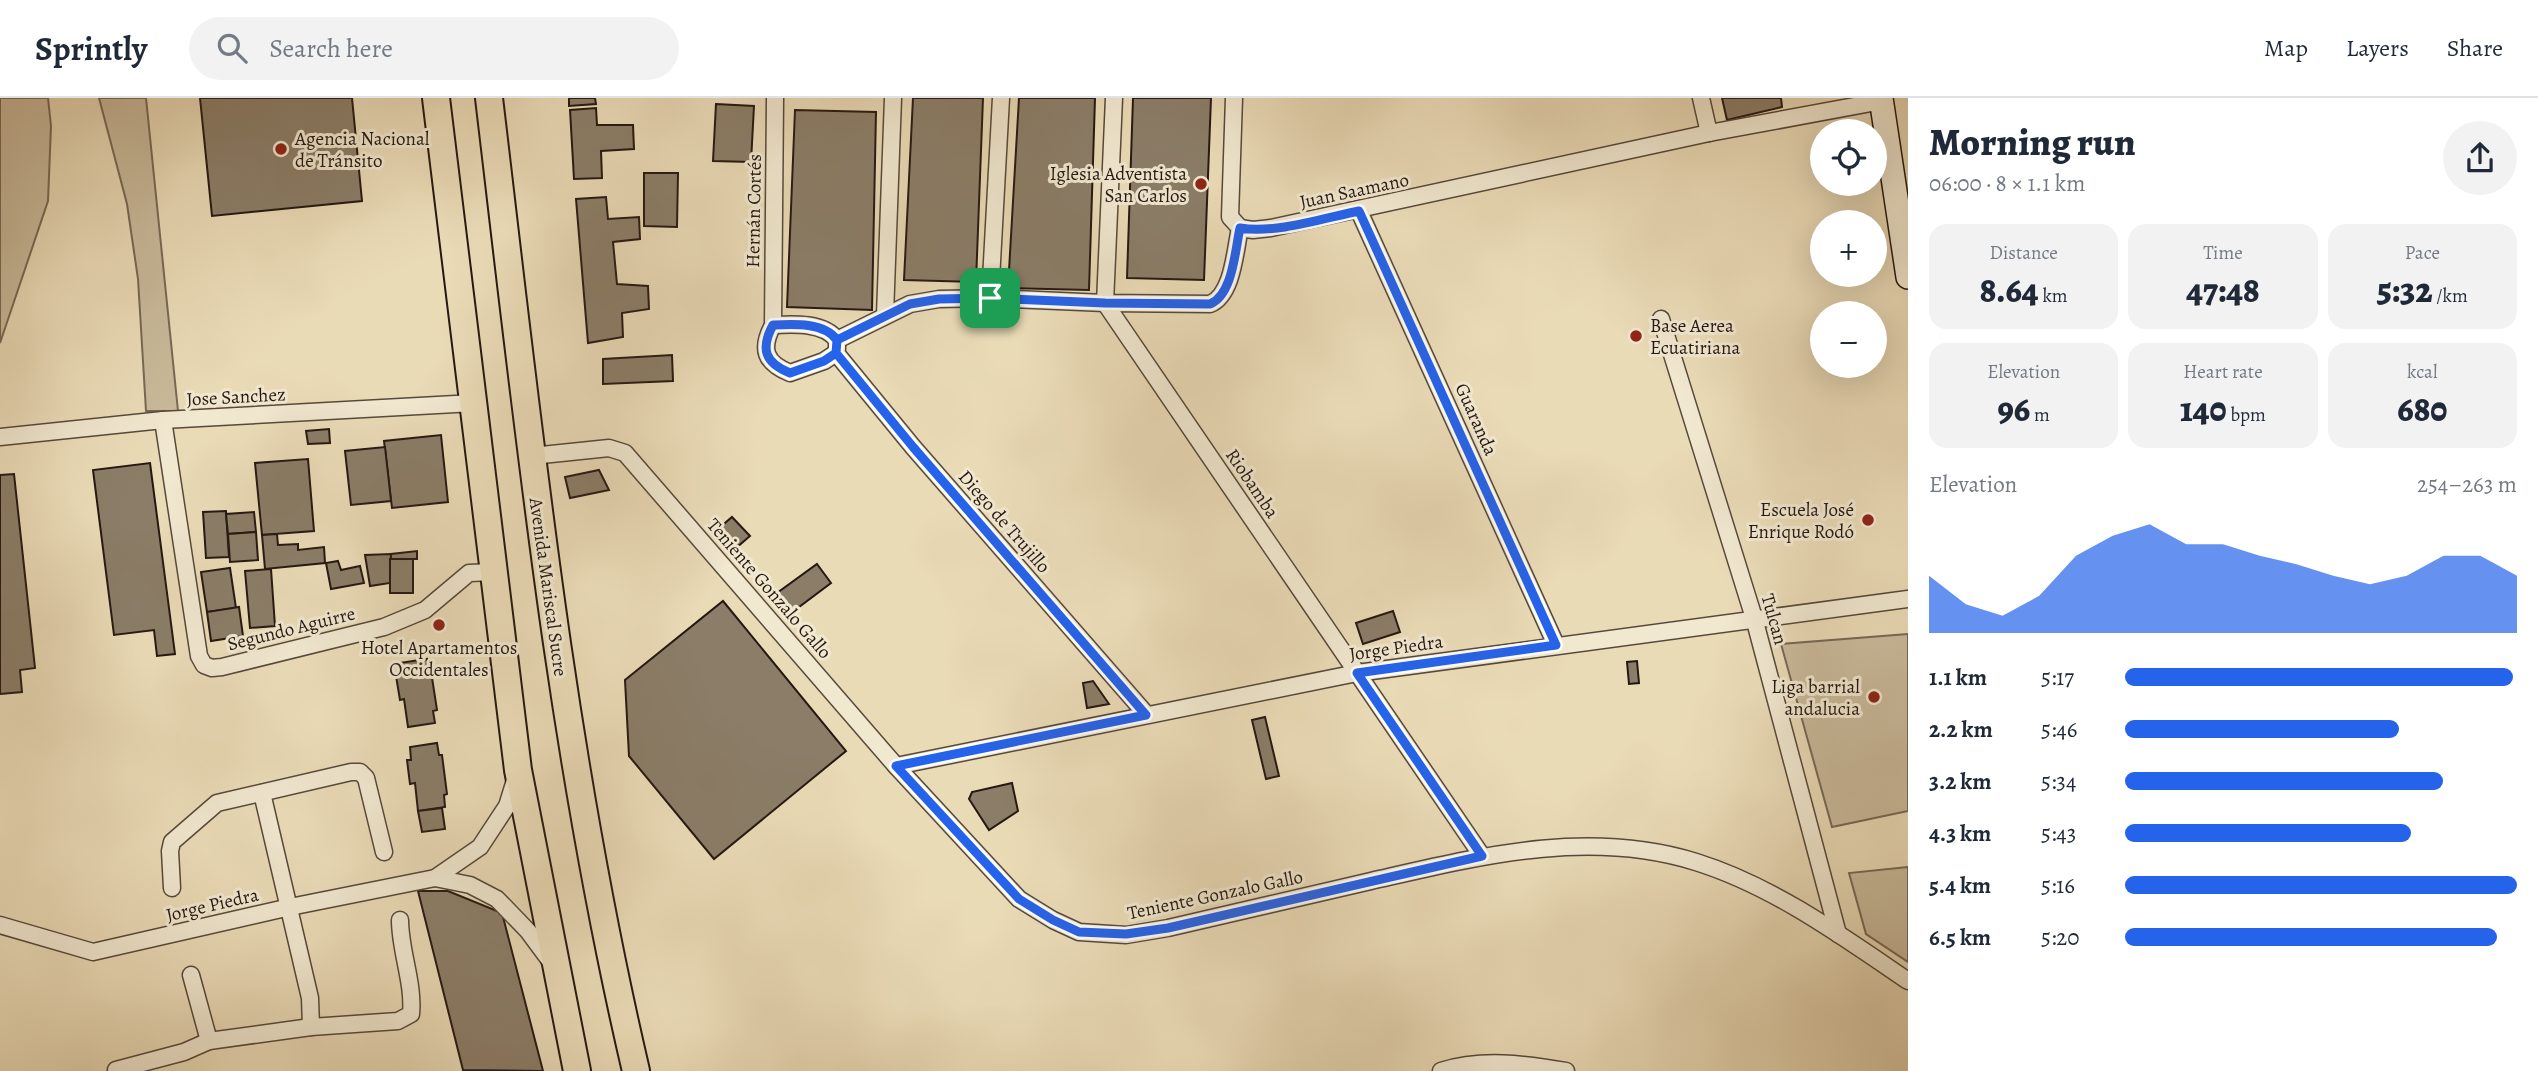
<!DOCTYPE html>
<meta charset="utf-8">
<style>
:root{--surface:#fff;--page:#f2f2f3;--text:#1f2937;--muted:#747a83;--line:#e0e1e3;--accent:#2563eb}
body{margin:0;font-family:Alegreya,serif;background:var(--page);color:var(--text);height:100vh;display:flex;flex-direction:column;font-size:26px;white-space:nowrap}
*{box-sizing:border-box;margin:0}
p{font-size:23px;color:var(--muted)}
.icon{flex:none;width:38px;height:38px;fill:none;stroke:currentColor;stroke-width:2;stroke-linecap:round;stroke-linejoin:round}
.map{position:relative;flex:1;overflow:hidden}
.panel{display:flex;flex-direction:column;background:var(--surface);width:630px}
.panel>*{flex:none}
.fabs{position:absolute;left:1810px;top:21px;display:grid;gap:14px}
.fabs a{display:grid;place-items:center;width:77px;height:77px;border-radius:50%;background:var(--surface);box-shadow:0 7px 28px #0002;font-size:35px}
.pin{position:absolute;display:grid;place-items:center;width:60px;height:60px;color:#fff;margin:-30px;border-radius:14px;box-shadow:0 4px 10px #0006}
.round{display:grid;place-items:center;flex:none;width:74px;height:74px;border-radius:37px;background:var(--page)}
.overview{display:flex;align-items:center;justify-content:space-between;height:119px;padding:0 21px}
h1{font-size:38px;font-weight:800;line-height:52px}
.figures{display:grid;grid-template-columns:repeat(3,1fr);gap:10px;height:119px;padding:7px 21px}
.figures div{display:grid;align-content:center;border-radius:18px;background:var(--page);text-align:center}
.figures b{font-size:35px;font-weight:800}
.figures small{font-size:19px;font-weight:400}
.figures p{font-size:19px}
.chart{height:196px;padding:14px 21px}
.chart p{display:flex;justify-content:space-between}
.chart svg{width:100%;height:126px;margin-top:7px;fill:var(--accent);opacity:.7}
ul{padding:0 21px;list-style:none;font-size:23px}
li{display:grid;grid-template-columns:112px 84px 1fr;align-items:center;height:52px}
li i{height:18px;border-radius:9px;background:var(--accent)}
header{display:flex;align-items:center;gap:42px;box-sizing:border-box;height:98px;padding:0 35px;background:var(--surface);border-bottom:2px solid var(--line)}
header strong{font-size:33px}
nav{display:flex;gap:38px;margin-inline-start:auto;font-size:24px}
.search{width:490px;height:63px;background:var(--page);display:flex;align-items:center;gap:18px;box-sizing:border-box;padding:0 24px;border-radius:38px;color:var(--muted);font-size:26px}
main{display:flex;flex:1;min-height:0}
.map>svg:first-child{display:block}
</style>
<header>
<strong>Sprintly</strong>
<div class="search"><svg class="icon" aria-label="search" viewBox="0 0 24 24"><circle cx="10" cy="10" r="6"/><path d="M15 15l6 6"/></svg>Search here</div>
<nav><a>Map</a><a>Layers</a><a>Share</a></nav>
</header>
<main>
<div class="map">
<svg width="1908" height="973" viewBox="0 0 1908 973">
<rect width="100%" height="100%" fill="#eadbb7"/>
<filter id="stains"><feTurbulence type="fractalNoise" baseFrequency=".00286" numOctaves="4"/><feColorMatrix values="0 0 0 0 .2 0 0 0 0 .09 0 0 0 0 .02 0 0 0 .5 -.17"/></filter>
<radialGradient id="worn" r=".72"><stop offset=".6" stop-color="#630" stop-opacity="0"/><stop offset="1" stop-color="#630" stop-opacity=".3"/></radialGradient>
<g fill="#c9ba9b" stroke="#776956" stroke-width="2">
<path d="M0,0H48L51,28L48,103L0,245Z"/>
<path d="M99,0H146L178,313H146L138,181L127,106Z"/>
<path d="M1908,536V713L1832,729L1781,546Z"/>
<path d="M1908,769V864L1866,836L1849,775Z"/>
</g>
<g fill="#8b7d68" stroke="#251812" stroke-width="2">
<path d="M200,0H352L362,103L212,118Z"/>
<path d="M569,0H595L596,6L569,8Z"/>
<path d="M913,0H983L976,184L904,182Z"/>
<path d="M1019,0H1095L1089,192L1008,190Z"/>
<path d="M1133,0H1211L1204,182L1127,180Z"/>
<path d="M1722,0H1781L1782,9L1727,22Z"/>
<path d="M716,6L754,8L751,64L713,63Z"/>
<path d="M596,10L597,27H633L634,51L601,53L602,80L574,81L570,12Z"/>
<path d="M795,12L876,14L872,212L787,209Z"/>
<path d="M644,75H678L677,129L644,128Z"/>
<path d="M606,99L608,121L639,119L640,141L613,144L617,186L648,188L649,211L622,215L623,239L588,245L576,101Z"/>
<path d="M672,257L673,283L603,286V261Z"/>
<path d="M329,331L330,345L308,346L306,333Z"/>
<path d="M441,337L448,404L392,410L384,343Z"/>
<path d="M385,349L391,403L351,407L345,353Z"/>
<path d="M308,361L314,433L262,437L255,365Z"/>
<path d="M150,365L175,556L157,558L154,532L114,537L93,372Z"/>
<path d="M599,372L609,392L570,400L565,379Z"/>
<path d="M14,376L35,570L20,572L22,594L0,596V377Z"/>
<path d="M226,413L229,459L206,460L203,414Z"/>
<path d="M254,414L256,434L228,436L226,416Z"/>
<path d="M732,419L750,438L736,450L718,431Z"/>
<path d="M256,434L258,462L230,464L228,436Z"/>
<path d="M277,436L278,447L298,446V452L324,449L325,465L265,471L262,437Z"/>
<path d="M417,453V461H390L391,456Z"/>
<path d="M391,456L390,485L370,488L365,457Z"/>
<rect x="390" y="461" width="23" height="34"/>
<path d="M338,463L341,472L360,468L364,485L331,491L326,465Z"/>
<path d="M817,466L831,485L791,515L777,495Z"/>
<path d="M230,470L236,510L207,514L201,474Z"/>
<path d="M271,471L275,528L250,530L245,473Z"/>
<path d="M723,503L846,653L714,761L629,658L625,582Z"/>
<path d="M239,509L243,538L211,543L207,514Z"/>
<path d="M1393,513L1400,534L1363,546L1356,525Z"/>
<path d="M427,561L428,573H431L437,612L433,613L435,625L408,629L404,601L400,602L396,578H401L399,565Z"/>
<path d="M1637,563L1639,585L1629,586L1627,564Z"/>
<path d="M1093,583L1109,606L1087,610L1083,585Z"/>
<path d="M1265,619L1279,678L1266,681L1252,622Z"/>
<path d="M437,645L439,657H442L447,696L444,697L445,709L418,713L415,685L410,686L407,662H411L410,649Z"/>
<path d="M1012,685L1018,713L989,732L969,701L972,694Z"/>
<path d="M442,710L445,731L422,734L418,713Z"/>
<path d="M418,793H448L502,815L543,973L463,972Z"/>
</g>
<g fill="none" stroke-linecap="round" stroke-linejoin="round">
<defs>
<g id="minor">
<path d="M775,0L773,227C760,251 765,265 790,275L824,263L836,255"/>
<path d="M1114,0L1105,205L1482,758"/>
<path d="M1234,0L1230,119L1240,130"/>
<path d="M1701,0L1709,35"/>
<path d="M1359,113L1556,547"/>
<path d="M1240,130L1253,132L1271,130L1709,35L1882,3"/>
<path d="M990,200L1001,0"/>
<path d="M885,217L893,0"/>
<path d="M1661,221L1754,520L1838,836"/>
<path d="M773,227C793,226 824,224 837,242V251"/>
<path d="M837,242L910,206L939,201L990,200L1105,205L1210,206C1233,197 1235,152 1240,130"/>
<path d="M836,255L913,349L1146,616"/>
<path d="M163,322L199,558L204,567L212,570L222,569L384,529L425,512L469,475L494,474"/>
<path d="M0,339L163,322L474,305"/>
<path d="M532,358L609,350L625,355L896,668L1019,801L1053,822L1079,834L1126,837L1168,830C1236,814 1303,799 1371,783C1477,759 1587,730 1696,764C1773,788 1842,838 1908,883"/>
<path d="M896,668L1357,575L1908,501"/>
<path d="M262,695L310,900L311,929"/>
<path d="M435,780L480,749L507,708L516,679"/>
<path d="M172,790L170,753L172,744L217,705L351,674H360L366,680L384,754"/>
<path d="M0,827L93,854L290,809L435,780L470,787L497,801L528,833L551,864"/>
<path d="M191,877L209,943"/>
<path d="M116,972L184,954L209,943L311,929L398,923L411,916C414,885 400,853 400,822"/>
<path d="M1441,973C1482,960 1524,966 1566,973"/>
</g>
<path id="secondary" d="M1881,0L1908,179"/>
<g id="primary">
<path d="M436,0L518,672L577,973"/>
<path d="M489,0C528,326 561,653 636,973"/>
</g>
</defs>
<use href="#minor" stroke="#56493b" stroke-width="19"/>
<use href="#secondary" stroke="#251812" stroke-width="26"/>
<use href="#primary" stroke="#251812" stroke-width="30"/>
<use href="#minor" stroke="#f1e8d0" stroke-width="16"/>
<use href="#secondary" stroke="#f1e8d0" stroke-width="23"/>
<use href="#primary" stroke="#eadbb7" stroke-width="26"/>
</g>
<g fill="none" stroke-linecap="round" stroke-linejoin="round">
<defs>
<path id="route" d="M990,200L939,201L910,206L837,242L836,255L824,263L790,275C765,265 760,251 773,227C793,226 824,224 837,242L836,255L913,349L1146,617L896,668L1019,801L1053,822L1079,834L1126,836L1168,830L1482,758L1357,575L1556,547L1359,113C1324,120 1275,136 1240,130C1235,152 1233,197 1210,206L1105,205L990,200"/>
</defs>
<use href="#route" stroke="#fff" stroke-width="14"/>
<use href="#route" stroke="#2563eb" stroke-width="9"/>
</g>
<g fill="#8f2418" stroke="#f1e8d0" stroke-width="2.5">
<circle cx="281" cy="51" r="7"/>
<circle cx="1201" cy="86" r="7"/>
<circle cx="1636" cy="238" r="7"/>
<circle cx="1868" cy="422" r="7"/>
<circle cx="439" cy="527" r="7"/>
<circle cx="1874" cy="599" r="7"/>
</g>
<g text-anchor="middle" stroke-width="6" stroke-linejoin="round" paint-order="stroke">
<g font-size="19" fill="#251812" stroke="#f1e8d0" text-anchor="end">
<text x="295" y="47" text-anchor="start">Agencia Nacional<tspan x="295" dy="22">de Tránsito</tspan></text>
<text x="1187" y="82">Iglesia Adventista<tspan x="1187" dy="22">San Carlos</tspan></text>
<text x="1650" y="234" text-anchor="start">Base Aerea<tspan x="1650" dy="22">Ecuatiriana</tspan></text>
<text x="1854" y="418">Escuela José<tspan x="1854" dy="22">Enrique Rodó</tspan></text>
<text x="439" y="556" text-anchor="middle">Hotel Apartamentos<tspan x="439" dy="22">Occidentales</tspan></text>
<text x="1860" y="595">Liga barrial<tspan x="1860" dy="22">andalucia</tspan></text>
</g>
<g font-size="19" fill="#251812" stroke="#f1e8d0">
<text transform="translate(1354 92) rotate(-12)" y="7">Juan Saamano</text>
<text transform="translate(753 113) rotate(-89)" y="7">Hernán Cortés</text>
<text transform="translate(236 298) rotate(-3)" y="7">Jose Sanchez</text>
<text transform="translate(1477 321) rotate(66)" y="7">Guaranda</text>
<text transform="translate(1253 385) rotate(56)" y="7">Riobamba</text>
<text transform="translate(1005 423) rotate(49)" y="7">Diego de Trujillo</text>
<text transform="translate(549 489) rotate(82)" y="7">Avenida Mariscal Sucre</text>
<text transform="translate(770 490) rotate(49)" y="7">Teniente Gonzalo Gallo</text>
<text transform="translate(1775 521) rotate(74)" y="7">Tulcan</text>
<text transform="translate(291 530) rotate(-14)" y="7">Segundo Aguirre</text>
<text transform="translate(1396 549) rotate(-8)" y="7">Jorge Piedra</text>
<text transform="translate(1215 796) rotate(-12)" y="7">Teniente Gonzalo Gallo</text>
<text transform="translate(212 806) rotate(-13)" y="7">Jorge Piedra</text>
</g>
</g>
<rect width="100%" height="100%" filter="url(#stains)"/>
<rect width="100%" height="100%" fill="url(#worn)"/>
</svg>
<div class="fabs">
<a><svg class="icon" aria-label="locate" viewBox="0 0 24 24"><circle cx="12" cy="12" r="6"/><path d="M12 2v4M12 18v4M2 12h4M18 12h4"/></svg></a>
<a>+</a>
<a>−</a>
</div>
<div class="pin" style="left:990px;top:200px;background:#1e9e55"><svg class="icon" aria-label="arrive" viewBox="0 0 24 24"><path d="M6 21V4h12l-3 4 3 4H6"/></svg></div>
</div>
<section class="panel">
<div class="overview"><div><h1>Morning run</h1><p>06:00 · 8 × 1.1 km</p></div><a class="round"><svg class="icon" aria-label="share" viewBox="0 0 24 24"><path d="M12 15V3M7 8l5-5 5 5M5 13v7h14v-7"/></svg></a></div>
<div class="figures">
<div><p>Distance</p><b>8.64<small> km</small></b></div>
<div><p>Time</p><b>47:48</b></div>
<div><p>Pace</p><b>5:32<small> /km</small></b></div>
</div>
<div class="figures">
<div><p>Elevation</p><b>96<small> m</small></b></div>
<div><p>Heart rate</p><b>140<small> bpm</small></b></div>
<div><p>kcal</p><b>680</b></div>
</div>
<div class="chart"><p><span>Elevation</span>254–263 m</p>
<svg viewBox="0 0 160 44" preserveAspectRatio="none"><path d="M0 44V24L10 34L20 38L30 31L40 17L50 10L60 6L70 13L80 13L90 17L100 20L110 24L120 27L130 24L140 17L150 17L160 24V44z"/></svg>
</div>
<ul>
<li><b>1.1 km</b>5:17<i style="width:99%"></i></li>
<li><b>2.2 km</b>5:46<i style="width:70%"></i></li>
<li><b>3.2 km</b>5:34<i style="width:81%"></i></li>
<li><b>4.3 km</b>5:43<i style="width:73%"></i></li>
<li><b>5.4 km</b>5:16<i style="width:100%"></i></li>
<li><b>6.5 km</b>5:20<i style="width:95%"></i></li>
</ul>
</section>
</main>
